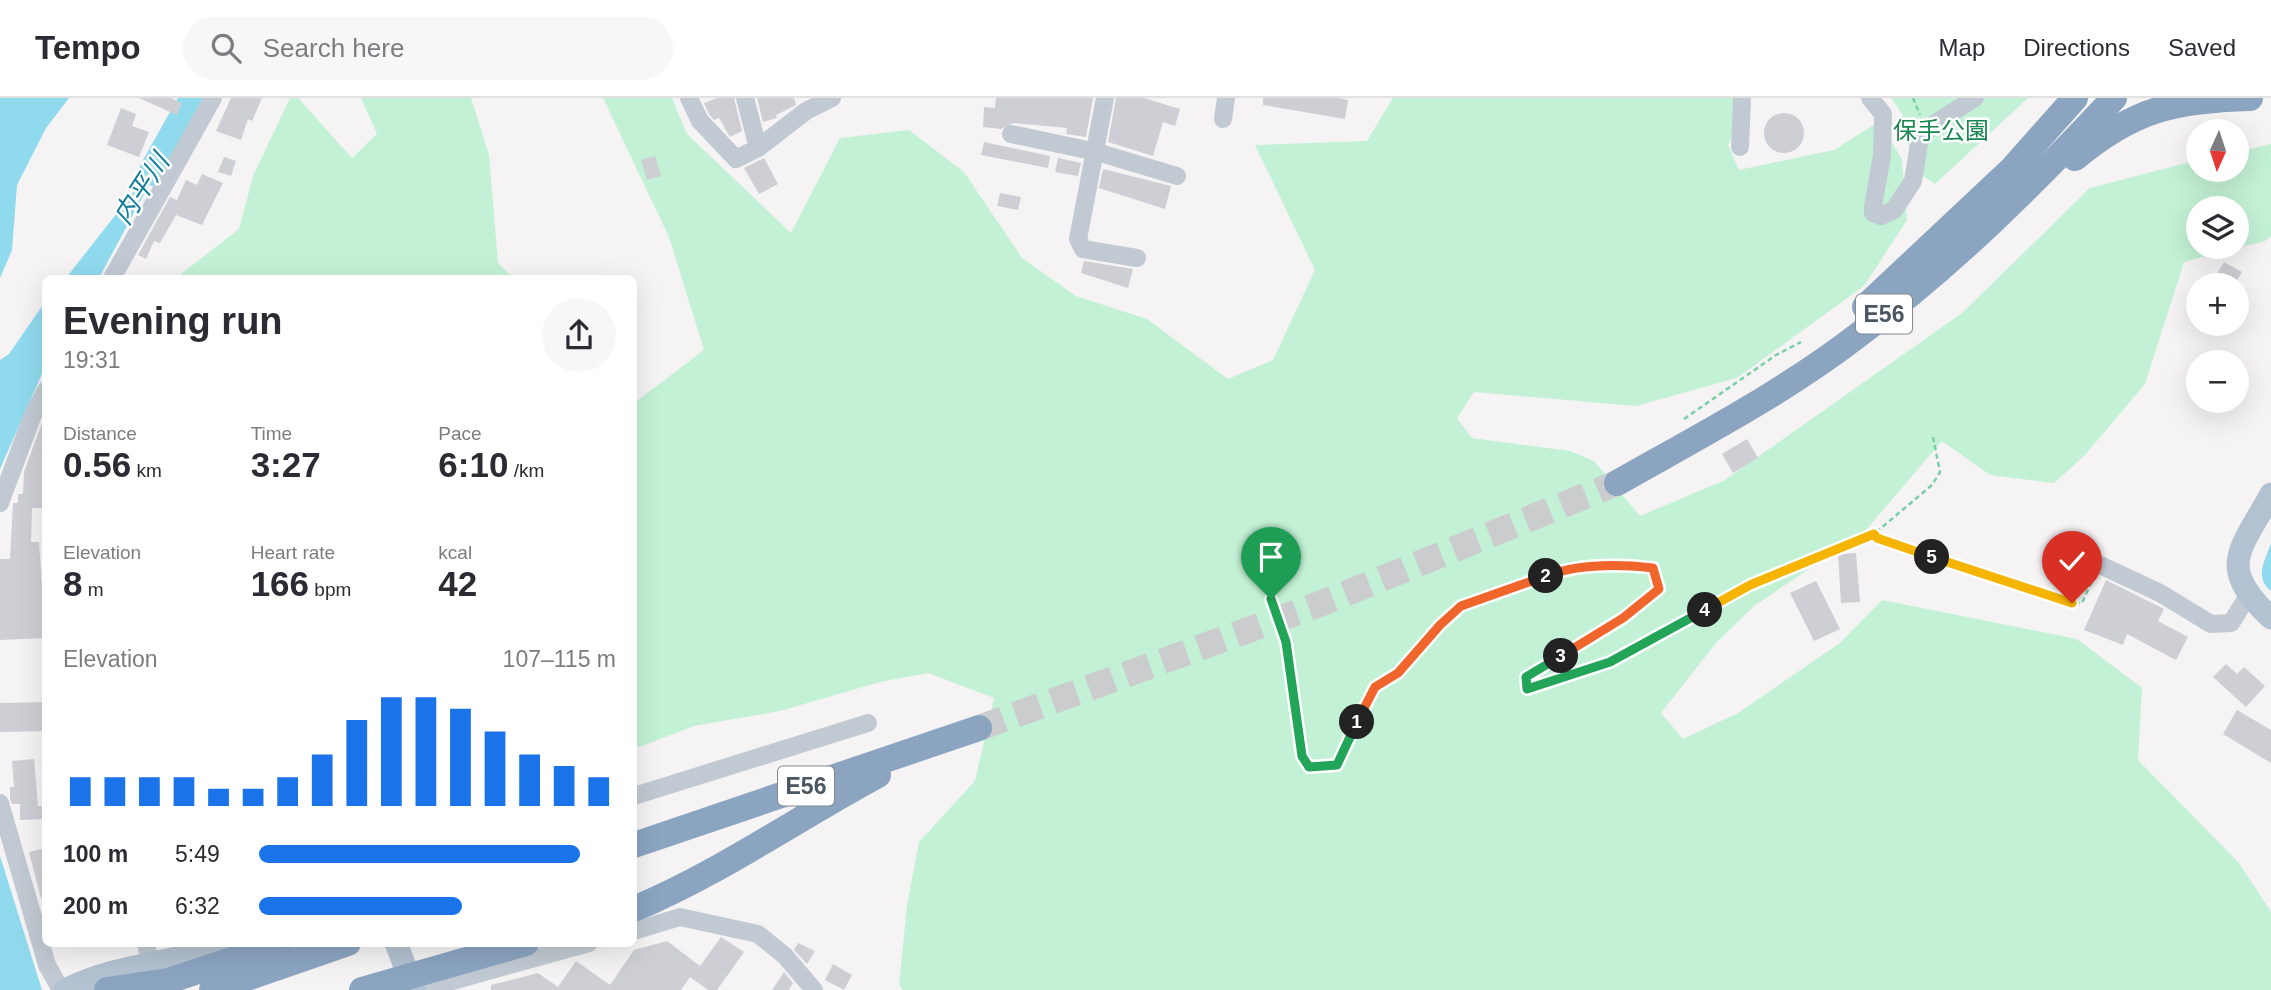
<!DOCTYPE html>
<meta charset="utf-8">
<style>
:root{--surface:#fff;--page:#f7f7f7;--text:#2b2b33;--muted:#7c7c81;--line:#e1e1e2;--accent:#1a73e8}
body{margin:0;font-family:Helvetica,"Noto Sans JP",sans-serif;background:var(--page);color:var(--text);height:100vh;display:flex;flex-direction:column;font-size:26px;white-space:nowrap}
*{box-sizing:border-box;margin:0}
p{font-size:23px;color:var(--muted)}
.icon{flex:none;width:38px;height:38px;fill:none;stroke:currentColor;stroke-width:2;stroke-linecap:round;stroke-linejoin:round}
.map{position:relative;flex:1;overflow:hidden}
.drawer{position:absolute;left:42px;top:177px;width:595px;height:672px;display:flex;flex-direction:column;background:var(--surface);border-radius:10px;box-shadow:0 7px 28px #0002}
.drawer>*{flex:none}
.needle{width:46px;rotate:183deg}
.tools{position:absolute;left:2186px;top:21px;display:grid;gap:14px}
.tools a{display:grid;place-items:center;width:63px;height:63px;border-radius:50%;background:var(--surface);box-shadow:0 7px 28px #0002;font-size:35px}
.pin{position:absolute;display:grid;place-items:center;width:60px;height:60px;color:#fff;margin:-72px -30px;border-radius:50% 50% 50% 0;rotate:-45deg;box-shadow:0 0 7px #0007}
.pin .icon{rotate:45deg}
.km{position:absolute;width:35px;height:35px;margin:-18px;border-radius:50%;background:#222;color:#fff;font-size:19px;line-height:35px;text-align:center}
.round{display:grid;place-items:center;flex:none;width:74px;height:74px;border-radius:37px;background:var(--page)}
.overview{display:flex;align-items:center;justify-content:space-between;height:119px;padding:0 21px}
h1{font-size:38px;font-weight:700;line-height:52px}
.figures{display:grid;grid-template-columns:repeat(3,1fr);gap:10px;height:119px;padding:7px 21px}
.figures div{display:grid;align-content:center}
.figures b{font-size:35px;font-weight:700}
.figures small{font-size:19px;font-weight:400}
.figures p{font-size:19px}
.chart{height:196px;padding:14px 21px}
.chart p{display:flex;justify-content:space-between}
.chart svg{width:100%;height:126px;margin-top:7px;stroke:var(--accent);stroke-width:6}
ul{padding:0 21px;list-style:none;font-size:23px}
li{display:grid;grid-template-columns:112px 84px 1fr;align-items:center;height:52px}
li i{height:18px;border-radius:9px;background:var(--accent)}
header{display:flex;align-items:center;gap:42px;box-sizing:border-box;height:98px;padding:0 35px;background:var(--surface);border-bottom:2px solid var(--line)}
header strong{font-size:33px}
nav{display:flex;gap:38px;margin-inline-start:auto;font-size:24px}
.search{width:490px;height:63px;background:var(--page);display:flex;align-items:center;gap:18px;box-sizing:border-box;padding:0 24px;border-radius:38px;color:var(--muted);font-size:26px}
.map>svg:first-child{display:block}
</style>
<header>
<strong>Tempo</strong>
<div class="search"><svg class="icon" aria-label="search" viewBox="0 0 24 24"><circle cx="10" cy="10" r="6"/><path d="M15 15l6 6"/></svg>Search here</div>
<nav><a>Map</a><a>Directions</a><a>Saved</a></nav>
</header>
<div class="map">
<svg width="2271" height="892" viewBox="0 0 2271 892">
<rect width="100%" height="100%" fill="#f5f3f3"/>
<g fill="#c3f1d5" fill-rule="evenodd">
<path d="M290,0H298L352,60L377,36L361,0H471L489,57L498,165L513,180H176L239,131L253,78Z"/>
<path d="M603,0H672L687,36L791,135L840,40L909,32L964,74L1022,160L1076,198L1147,221L1228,281L1273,262L1315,172L1255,47L1367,43L1393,0H1748L1728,47L1739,72L1834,52L1880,23L1902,62L1907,122L1864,188L1737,280L1636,308L1474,294L1457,320L1472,340L1570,353L1594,363L1640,418L1725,382L1962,215L2090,90L2198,62V72H2236L2237,54L2271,46V138L2265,143L2184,164L2145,286L2084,358L2054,385L1990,377L1942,343L1865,433L1754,508L1716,545L1661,615L1683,641L1738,615L1840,545L1882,502L2077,541L2142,590L2138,662L2239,765L2271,814V892H903L899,887L907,807L919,744L975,683L994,600L928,575L880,584L780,613L694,628L634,651V305L704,252L669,139ZM2198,110H2236V149H2198Z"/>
<path d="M1891,0H2028L1935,86L1914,72L1902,16Z"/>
</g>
<g fill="#90daee">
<path d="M0,0H69L46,30L17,87L12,152L0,180Z"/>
<path d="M190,15L197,19L156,74L99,180H66L157,64Z"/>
<path d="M45,204V269L0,371V262L9,256Z"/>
<path d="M2271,445V493C2254,479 2265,463 2271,445Z"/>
<path d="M0,758L42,892H0Z"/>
</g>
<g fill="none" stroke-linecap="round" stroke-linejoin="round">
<path stroke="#90daee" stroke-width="30" d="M154,73L195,0"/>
</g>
<g fill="#cdcfd5">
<path d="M139,0H171L182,5L177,17Z"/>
<path d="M231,0H262L252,23L248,21L241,42L216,33Z"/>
<path d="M717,0H734L742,33L730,39L719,20L714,22L709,16L704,5Z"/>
<path d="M757,0H794L796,7L776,17L777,20L763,24Z"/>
<path d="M996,0H1093L1086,39L1066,36L1067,30L1013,25L1001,31L983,29L984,9L995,10Z"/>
<path d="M1116,0H1144L1180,11L1175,28L1163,24L1153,58L1108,44Z"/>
<path d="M1263,0H1339L1348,2L1345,21L1263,7Z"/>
<path d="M121,10L136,16L132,28L149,34L139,59L107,47Z"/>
<circle cx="1784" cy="35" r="20"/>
<path d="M984,44L1050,58L1048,70L981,57Z"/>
<path d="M655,58L661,78L647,82L641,62Z"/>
<path d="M224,59L236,63L231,78L218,74Z"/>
<path d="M764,60L778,86L759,96L744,70Z"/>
<path d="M1058,60L1081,65L1078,78L1055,74Z"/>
<path d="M1103,71L1171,88L1165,111L1099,90Z"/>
<path d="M202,76L223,85L202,127L176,117L160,145L154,143L146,161L138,157L170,99L177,102L186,82L197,87Z"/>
<path d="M1000,95L1021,99L1018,112L997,108Z"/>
<path d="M1084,163L1133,171L1128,190L1081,175Z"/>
<path d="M2224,164L2242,174L2234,187H2210Z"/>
<path d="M43,322L46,410H32L31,444H39L42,489H46V540L0,542V461H10L13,405H18V396H23L24,374Z"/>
<path d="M1747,341L1758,360L1733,375L1722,356Z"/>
<path d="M1268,455L1279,477L1259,488L1247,466Z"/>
<path d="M1856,455L1860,504L1841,505L1838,456Z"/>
<path d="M2106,482L2164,511L2158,523L2188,539L2176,562L2127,536L2123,547L2084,532Z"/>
<path d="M1816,483L1840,531L1814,543L1790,495Z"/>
<path d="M2226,566L2237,576L2244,569L2265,588L2246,609L2213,579Z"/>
<path d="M46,604V633L0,634V605Z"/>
<path d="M2237,612L2271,632V665L2223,636Z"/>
<path d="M34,661L38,708H46V721L20,722V706H12L10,701V689H14L12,663Z"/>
<path d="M46,750V800H41L29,754Z"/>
<path d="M721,839L744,854L717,892H708L690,879L681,892H491V887L538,875L558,889L576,863L610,887L634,852L667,843L700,868Z"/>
<path d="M798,845L815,853L807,866L794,852Z"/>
<path d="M833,866L852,877L844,892L825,882Z"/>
<path d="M784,874L793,885L789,892H772Z"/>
</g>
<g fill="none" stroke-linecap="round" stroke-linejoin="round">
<path stroke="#caccce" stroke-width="26" stroke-dasharray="26 13" stroke-linecap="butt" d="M979,630L1320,506L1617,385"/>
<g stroke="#7ad0a6" stroke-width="2.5" stroke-dasharray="5 3.5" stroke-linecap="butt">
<path d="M1913,0L1920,17"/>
<path d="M1684,321L1776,257L1801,244"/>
<path d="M1933,339L1940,374L1932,387L1874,436L1877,440L2072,505H2082L2092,483"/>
<path d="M1271,501L1286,544L1302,658L1309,669L1337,667L1375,589L1398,575L1440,527L1461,508L1566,471L1635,468L1652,470L1659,491L1623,520L1526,579L1527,591L1610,564L1750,487L1874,436"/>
</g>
<g stroke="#c1cad2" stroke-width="18">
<path d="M689,0L700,23L736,61L758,50L745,0"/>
<path d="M1105,0L1078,141L1083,151L1137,160"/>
<path d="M1870,0L1883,16L1882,57L1873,109V115L1881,118L1894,112L1913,83L1920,40L1934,26L1975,0"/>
<path d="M1223,21L1226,0"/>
<path d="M1011,36L1097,54L1177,78"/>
<path d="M1740,49L1742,0"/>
<path d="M758,50L806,13L832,0"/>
<path d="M112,180L213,0"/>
<path d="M0,405L32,319L46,292"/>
<path d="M2100,467L2160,495L2211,526L2231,525L2248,498"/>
<path d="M634,698L868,625"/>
<path d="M0,705L47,867L61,892"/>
<path d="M634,833L680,819L758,836L785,858L814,892"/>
<path d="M146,845L150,865"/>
<path d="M420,892L589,845"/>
</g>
<g stroke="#b3c2d1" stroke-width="23">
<path d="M2271,396C2240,453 2216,468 2271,520"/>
<path d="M396,845L414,892"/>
<path d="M65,892C119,865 180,864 237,845"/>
</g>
<g stroke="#8ba5c1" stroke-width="26">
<path d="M2075,60C2134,11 2175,2 2250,0"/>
<path d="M1865,209L2012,71L2075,0"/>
<path d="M1617,385C1698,339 1783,295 1857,238C1951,168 2034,86 2114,0"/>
<path d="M634,747L979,630"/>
<path d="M634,811C720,775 796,721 878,677"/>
<path d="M107,892L168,883L283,845"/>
<path d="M212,892L348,845"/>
<path d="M362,892L526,845"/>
</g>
</g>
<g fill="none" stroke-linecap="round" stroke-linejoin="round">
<defs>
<path id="split-1" d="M1271,501L1286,544L1302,658L1309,669L1337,667L1357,624"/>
<path id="split-2" d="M1357,624L1375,589L1398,575L1440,527L1461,508L1546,478"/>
<path id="split-3" d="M1546,478C1578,466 1618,466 1653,470L1659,491L1623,520L1561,558"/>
<path id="split-4" d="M1561,558L1526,579L1527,591L1610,564L1705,512"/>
<path id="split-5" d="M1705,512L1750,487L1874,436L1877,440L1932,459"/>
<path id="split-6" d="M1932,459L2072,505"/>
</defs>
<use href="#split-1" stroke="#fff" stroke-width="14"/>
<use href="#split-2" stroke="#fff" stroke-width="14"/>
<use href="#split-3" stroke="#fff" stroke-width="14"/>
<use href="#split-4" stroke="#fff" stroke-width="14"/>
<use href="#split-5" stroke="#fff" stroke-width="14"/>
<use href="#split-6" stroke="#fff" stroke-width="14"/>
<use href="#split-1" stroke="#22a559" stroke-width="9"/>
<use href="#split-2" stroke="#f0652b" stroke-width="9"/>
<use href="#split-3" stroke="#f0652b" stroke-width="9"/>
<use href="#split-4" stroke="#22a559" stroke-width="9"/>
<use href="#split-5" stroke="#f5b400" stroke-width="9"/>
<use href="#split-6" stroke="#f5b400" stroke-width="9"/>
</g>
<g text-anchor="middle" stroke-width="5" stroke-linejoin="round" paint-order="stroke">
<g fill="#fff" stroke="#808990" stroke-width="2">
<rect x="1856" y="196.5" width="56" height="39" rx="5"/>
<rect x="778" y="668.5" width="56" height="39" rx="5"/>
</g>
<g font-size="23" font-weight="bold" fill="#4a5661">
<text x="1884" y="224">E56</text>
<text x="806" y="696">E56</text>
</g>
<g font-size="24" fill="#17864f" stroke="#fff">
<text x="1941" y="41">保手公園</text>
</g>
<g font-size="26" font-style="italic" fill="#0c7c9b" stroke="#fff">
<text transform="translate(141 91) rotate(-57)" y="9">内平川</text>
</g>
</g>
</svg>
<div class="tools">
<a><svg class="needle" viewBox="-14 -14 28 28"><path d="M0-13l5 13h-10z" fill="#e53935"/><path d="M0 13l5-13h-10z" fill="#7c7c81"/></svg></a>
<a><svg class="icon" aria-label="layers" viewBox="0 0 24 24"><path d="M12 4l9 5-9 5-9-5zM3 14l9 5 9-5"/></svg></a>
<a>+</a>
<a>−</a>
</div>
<div class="pin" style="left:1271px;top:501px;background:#1e9e55"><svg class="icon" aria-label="arrive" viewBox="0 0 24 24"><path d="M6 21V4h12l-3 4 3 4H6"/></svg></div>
<div class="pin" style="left:2072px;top:505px;background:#d93025"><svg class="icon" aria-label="check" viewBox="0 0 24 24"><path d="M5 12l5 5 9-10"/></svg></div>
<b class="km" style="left:1357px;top:624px">1</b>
<b class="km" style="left:1546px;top:478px">2</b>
<b class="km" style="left:1561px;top:558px">3</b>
<b class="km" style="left:1705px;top:512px">4</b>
<b class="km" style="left:1932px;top:459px">5</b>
<section class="drawer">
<div class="overview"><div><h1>Evening run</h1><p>19:31</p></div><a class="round"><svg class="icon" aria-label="share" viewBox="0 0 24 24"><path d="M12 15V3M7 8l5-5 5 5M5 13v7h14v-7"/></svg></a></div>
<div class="figures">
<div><p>Distance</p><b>0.56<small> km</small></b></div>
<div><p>Time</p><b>3:27</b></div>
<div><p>Pace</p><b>6:10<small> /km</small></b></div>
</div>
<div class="figures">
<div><p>Elevation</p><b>8<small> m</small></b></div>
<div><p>Heart rate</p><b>166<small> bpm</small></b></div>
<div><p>kcal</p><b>42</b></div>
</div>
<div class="chart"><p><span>Elevation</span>107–115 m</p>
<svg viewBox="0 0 160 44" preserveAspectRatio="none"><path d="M5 44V34M15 44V34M25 44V34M35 44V34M45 44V38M55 44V38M65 44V34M75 44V26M85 44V14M95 44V6M105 44V6M115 44V10M125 44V18M135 44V26M145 44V30M155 44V34"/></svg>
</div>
<ul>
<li><b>100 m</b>5:49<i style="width:90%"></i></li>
<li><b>200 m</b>6:32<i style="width:57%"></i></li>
</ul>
</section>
</div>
